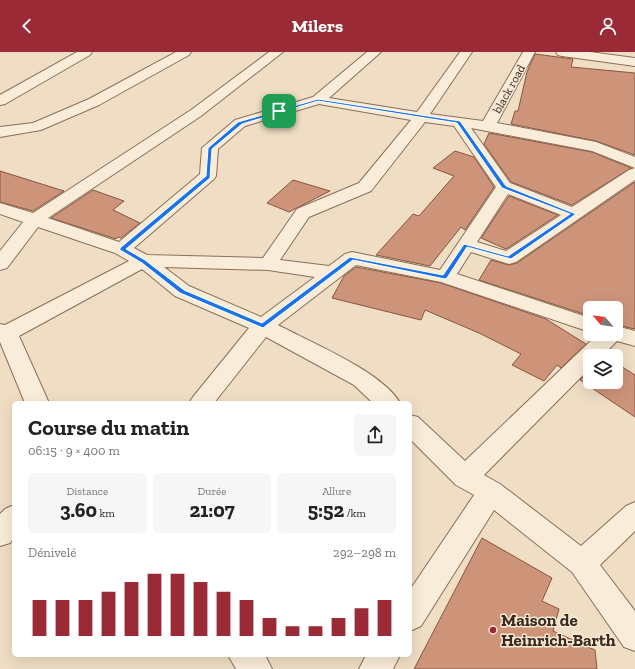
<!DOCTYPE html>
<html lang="fr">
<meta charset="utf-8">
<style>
:root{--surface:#fff;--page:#f6f6f6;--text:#222;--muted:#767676;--accent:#992a36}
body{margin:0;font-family:"Zilla Slab",serif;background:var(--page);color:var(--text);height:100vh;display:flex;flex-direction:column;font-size:15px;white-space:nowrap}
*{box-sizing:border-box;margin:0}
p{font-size:13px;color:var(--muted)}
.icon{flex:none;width:22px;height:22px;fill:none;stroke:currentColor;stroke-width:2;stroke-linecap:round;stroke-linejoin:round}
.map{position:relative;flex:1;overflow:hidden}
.drawer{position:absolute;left:12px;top:349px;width:400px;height:256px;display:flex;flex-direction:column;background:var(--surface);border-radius:6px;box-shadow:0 4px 16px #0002}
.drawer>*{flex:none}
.needle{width:26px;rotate:299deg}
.tools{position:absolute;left:583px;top:249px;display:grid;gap:8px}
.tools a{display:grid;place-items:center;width:40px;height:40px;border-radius:6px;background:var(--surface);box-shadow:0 4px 16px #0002;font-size:20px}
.pin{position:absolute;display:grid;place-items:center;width:34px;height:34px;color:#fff;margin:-17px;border-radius:8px;box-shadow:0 2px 6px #0006}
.round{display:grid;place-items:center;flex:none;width:42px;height:42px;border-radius:6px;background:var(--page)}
.overview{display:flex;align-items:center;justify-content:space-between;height:68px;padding:0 16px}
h1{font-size:22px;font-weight:700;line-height:30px}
.stats{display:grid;grid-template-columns:repeat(3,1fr);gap:6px;height:68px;padding:4px 16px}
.stats div{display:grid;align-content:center;border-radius:6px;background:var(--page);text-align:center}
.stats b{font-size:20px;font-weight:700}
.stats small{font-size:11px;font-weight:400}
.stats p{font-size:11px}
.chart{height:112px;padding:8px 16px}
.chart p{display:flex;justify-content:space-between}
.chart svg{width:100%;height:72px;margin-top:4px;stroke:var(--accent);stroke-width:6}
header{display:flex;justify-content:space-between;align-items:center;height:52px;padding:0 16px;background:var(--accent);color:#fff;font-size:18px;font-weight:700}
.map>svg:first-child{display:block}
</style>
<header><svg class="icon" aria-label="back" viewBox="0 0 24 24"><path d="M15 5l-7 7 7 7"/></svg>Milers<svg class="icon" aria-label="person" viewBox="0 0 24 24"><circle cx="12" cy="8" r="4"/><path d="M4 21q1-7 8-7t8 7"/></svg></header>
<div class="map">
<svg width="635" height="617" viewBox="0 0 635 617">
<rect width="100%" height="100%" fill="#efdec4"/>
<g fill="#cd947a" stroke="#895540">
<path d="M535,2L573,7L571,15L635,21V103L596,89L511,72L515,59H518L527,20Z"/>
<path d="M489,81L592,100L631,116L572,153L511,130L484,92Z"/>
<path d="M455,99L474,105L494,135L465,178L461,175L430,214L376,203L413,162L419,164L454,124L433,116Z"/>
<path d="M0,119L64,139L33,159L0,150Z"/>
<path d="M293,128L330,139L289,160L267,151Z"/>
<path d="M635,130V277L616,273V256H590V264L479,228L491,208L509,213L517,211Z"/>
<path d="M93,138L124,149L113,158L140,171L121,186L118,185L116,187L51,166Z"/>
<path d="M509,144L558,163L506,197L481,186Z"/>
<path d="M356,215L441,231L546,267L586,292L561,316L557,313L544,329L512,313L521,302L479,281L425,258L421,268L332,246L344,224Z"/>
<path d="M616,311L635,323V365L580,328L590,318V330H616Z"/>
<path d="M482,486L552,526L542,549L559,557L553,579L595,598L597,617H414Z"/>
</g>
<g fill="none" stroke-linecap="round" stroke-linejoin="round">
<defs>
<g id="minor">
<path d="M77,0H92L90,3L5,52L0,53V43Z"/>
<path d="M176,0H191L189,3L99,53L41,78L0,85V75L33,71L89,47Z"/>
<path d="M269,0H283L201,64L48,166L119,190L200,122L202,96L235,68L313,45L367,0H381L329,46L417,60L460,0H472L430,62L483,69L523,0H535L497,71L596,90L635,105V116L592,99L471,76L510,131L572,155L629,118L635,116V128L516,210L509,212L471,200L457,222L590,266V280L441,230L356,213L278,273C310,290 383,320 400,351H373L354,333L266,285L214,351H189L193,345L249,276L175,244L142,217L19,284L49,351H25L0,290V272L5,273L129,209L115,201L38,175L7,216L0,218V199L23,170L0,162V151L33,161L191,58ZM319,52L411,68L359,131L297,157L263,206L147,203L134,196L214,127L216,124L218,97L245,74ZM425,70L454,74L496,135L440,218L352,200L345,202L329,214L280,208L309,165L371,139ZM508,142L561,163L506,199L477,190ZM164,215L268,218L315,225L261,265L189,234Z"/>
<path d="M556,0H590L635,6V14L562,4L558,3Z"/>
<path d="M616,274L635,279V294L617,289L602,304H590V316L484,423L500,432L581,494L626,454L635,450V479L600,513L635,559V599L624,595L572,520L494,458L421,574L410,579V538L474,443L456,433L410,387V363L418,365L465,409L598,282H616Z"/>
<path d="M14,453V485L10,491L0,494V462L5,457Z"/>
<path d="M228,603H265L272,617H236Z"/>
<path d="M366,603H400L393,617H359Z"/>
</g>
</defs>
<use href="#minor" stroke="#8a6f5a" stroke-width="2"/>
<use href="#minor" fill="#f9ecd8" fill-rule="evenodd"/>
</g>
<path fill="#1a73e8" stroke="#fff" fill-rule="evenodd" d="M318,47L460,69L506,134L576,162L511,207L467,195L447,226L445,227L353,208L263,276L180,241L142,211L120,198V196L206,124L208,96L238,70ZM318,49L457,71L502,136L570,162L508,204L464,192L443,223L350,205L262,271L184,238L145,208L126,197L210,126L212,97L242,72Z"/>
<circle fill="#992a36" stroke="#f6e9d4" stroke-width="1.5" cx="493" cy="578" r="4"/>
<g text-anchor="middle" stroke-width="3" stroke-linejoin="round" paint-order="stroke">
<g font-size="12" fill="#3a291e" stroke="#f6e9d4">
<text transform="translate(509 37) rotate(-61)" y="4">black road</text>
</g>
<g font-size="17" font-weight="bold" fill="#3a291e" stroke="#f6e9d4" text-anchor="start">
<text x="501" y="574">Maison de<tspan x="501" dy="20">Heinrich-Barth</tspan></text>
</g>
</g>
</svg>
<div class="tools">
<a><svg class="needle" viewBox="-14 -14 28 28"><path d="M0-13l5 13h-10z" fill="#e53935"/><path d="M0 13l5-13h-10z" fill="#767676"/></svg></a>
<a><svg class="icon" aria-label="layers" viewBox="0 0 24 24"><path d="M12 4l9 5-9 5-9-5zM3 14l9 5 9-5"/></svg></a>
</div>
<div class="pin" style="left:279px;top:59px;background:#1e9e55"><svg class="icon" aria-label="arrive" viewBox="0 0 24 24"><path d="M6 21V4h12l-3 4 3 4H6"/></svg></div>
<section class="drawer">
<div class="overview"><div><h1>Course du matin</h1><p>06:15 · 9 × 400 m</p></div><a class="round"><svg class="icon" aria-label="share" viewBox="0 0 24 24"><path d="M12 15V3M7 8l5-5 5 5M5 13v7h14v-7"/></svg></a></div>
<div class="stats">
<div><p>Distance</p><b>3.60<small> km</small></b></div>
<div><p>Durée</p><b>21:07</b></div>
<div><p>Allure</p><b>5:52<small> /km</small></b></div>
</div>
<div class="chart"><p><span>Dénivelé</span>292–298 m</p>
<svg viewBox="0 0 160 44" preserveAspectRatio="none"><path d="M5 44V22M15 44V22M25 44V22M35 44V17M45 44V11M55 44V6M65 44V6M75 44V11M85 44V17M95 44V22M105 44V33M115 44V38M125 44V38M135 44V33M145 44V27M155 44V22"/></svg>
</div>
</section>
</div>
